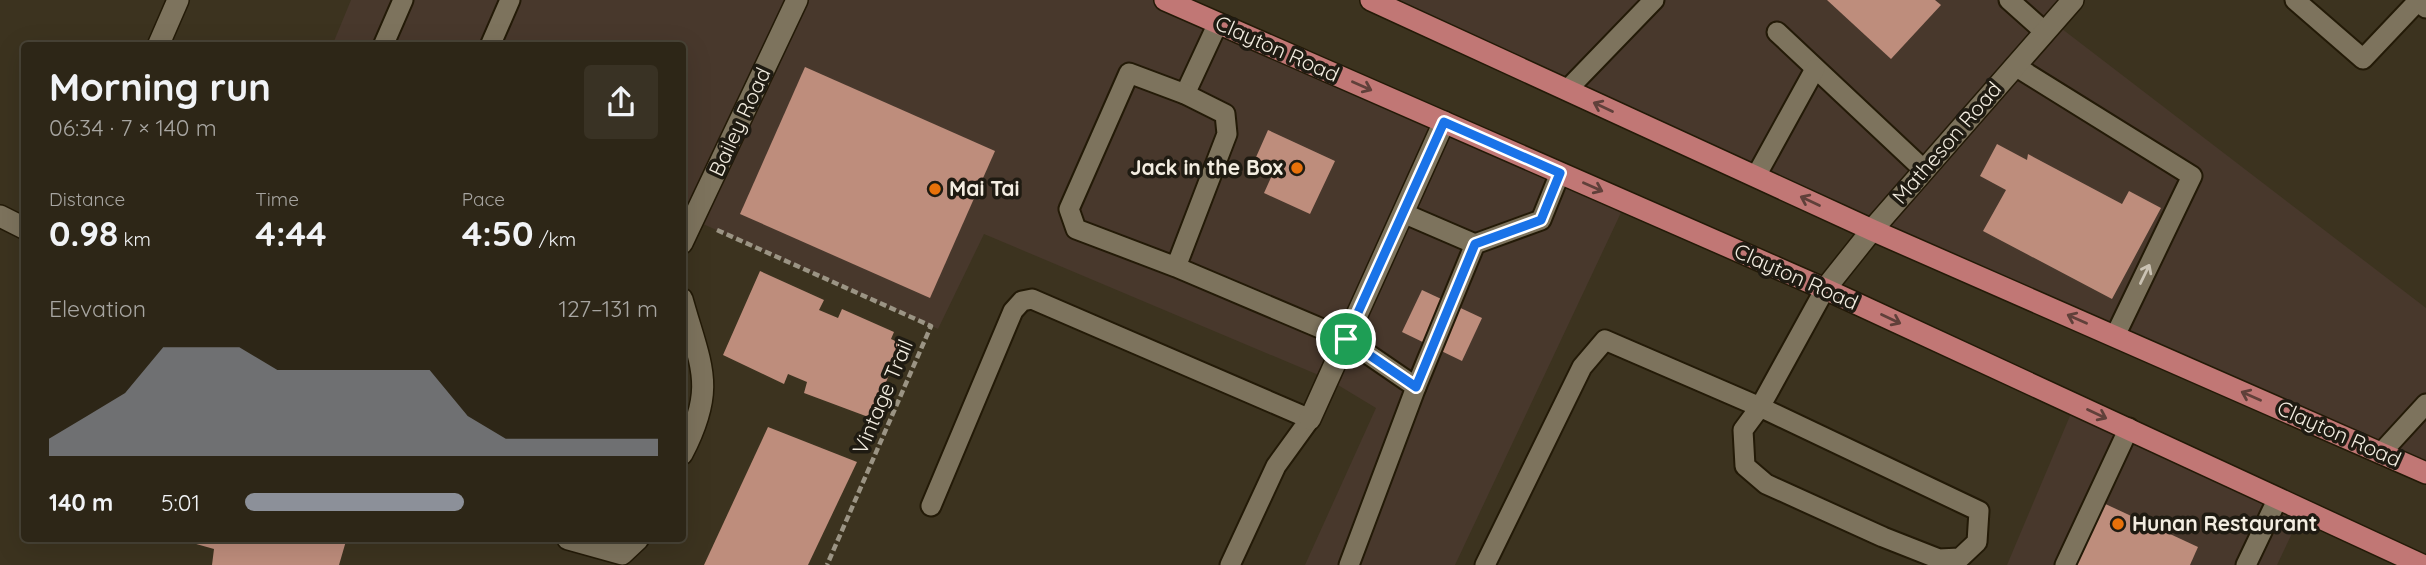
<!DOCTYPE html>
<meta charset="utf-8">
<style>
:root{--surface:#2d2617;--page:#393224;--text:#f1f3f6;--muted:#a7a5a1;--line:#484336;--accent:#8c9099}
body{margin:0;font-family:Quicksand,sans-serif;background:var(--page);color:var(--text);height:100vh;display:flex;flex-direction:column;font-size:26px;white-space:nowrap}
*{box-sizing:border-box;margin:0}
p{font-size:23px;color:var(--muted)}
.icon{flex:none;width:38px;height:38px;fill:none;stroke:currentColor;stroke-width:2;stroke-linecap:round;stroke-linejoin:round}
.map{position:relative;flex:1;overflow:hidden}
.sheet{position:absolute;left:21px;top:42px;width:665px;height:500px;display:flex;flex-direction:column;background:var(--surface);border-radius:7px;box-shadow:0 7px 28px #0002,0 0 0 2px var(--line)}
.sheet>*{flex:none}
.pin{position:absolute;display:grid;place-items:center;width:60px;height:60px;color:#fff;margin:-30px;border:4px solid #fff;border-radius:50%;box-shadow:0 2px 7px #0007}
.round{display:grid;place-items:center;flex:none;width:74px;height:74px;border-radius:7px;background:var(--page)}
.headline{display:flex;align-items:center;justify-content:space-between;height:119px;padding:0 28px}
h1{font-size:38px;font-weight:800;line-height:52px}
.stats{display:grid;grid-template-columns:repeat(3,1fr);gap:10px;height:119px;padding:7px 28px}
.stats div{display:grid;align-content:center}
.stats b{font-size:35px;font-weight:800}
.stats small{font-size:19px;font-weight:400}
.stats p{font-size:19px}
.chart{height:196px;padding:14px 28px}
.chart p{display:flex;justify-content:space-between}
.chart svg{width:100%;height:126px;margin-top:7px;fill:var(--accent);opacity:.7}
ul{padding:0 28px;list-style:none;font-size:23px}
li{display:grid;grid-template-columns:112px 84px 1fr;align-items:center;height:52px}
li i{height:18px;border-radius:9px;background:var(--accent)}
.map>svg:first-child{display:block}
</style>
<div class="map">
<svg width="2426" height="565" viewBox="0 0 2426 565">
<rect width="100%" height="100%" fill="#3c331f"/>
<g fill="#48382c">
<path d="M351,0H1165L1626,202L1455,565H1305L1376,408L1328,379L984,234L938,329L694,220L683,243L682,46H332Z"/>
<path d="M1371,0H2073L2053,22L2426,308V473Z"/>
<path d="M2075,404L2303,510L2277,565H2007Z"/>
</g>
<g fill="#be8d7c">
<path d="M1827,0H1935L1941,5L1891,59Z"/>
<path d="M805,67L995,151L930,298L740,214Z"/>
<path d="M1268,130L1335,161L1310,214L1264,193L1273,173L1253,164Z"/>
<path d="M1997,144L2027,160L2028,154L2122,204L2129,191L2161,208L2112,299L1983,231L2006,190L1980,176Z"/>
<path d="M760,271L824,300L819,310L838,318L842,309L894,332L891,339L902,344L871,418L804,393L807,382L788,374L784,384L723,355Z"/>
<path d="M1422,290L1482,318L1462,361L1402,332Z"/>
<path d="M768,427L857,462L808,565H704Z"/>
<path d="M2099,501L2198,547L2190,565H2068Z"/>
<path d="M340,539L346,541L339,565H212L214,549L182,540Z"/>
</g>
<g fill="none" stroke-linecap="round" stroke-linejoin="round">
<defs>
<g id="lane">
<path d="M2009,0L2045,32"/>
<path d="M2295,0L2363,59L2418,1L2426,8"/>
<path d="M1777,32L1924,170"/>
<path d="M383,46L403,0"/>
<path d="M490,46L510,0"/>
<path d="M2015,66L2192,176L2115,336"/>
<path d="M1567,90L1654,0"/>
<path d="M1185,94L1218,23"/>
<path d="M1756,176L1815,69"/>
<path d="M1403,213L1475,244"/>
<path d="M1176,267L1227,134L1225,114L1185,94L1129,73L1069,209L1076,229L1176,267L1346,339L1416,387L1349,565"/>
<path d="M1416,387L1475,244L1541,220L1560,173"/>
<path d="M2381,453L2426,404"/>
<path d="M931,506L1013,311L1022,301L1032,299L1310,419L1276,466L1230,565"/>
<path d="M1485,565L1582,367L1605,340L1760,407L1979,511L1977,542L1960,558L1939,559L1883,537L1766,484L1745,466L1743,430L1760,407L1825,289"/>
<path d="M2065,565L2129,428"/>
<path d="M2246,565L2278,498"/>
</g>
<g id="street">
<path d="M158,46L178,0"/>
<path d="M0,216L24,228"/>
<path d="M682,243L797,0"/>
<path d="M1825,289L1872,230L2073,0"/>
<path d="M682,299C701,367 717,387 682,454"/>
<path d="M1310,419L1444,122"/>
<path d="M568,539L622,554L638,539"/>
</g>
<g id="primary">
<path d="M1165,0L1825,289L2422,565"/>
<path d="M1371,0L1872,230L2426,473"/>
</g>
</defs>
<use href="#lane" stroke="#231a07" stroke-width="23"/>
<use href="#street" stroke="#231a07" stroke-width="24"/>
<use href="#primary" stroke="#231a07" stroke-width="24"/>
<path stroke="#9b9484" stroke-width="4.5" stroke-dasharray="7 3.5" stroke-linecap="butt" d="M717,230L931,326L827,565"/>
<use href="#lane" stroke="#7d735d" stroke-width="19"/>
<use href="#street" stroke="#7d735d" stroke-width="21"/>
<use href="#primary" stroke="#c17775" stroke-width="21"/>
</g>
<defs><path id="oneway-shaft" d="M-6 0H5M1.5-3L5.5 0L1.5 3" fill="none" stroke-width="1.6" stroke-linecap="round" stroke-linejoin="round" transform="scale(1.75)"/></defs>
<g stroke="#60403a">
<use href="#oneway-shaft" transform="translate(1362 86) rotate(24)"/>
<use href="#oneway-shaft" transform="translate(1603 107) rotate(-155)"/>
<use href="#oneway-shaft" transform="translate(1593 187) rotate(24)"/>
<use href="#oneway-shaft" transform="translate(1810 201) rotate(-155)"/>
<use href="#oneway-shaft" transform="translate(1891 319) rotate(25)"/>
<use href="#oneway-shaft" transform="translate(2077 319) rotate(-156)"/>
<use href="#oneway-shaft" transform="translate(2251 396) rotate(-156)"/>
<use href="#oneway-shaft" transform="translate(2097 414) rotate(25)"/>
</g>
<use stroke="#cac2b3" href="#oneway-shaft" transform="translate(2145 274) rotate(-64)"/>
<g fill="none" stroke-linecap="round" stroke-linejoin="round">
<defs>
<path id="route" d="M1444,122L1560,173L1541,220L1475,244L1416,387L1346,339Z"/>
</defs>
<use href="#route" stroke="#fff" stroke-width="14"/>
<use href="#route" stroke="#1a73e8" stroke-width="9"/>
</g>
<g fill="#e8710a" stroke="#1f1b12" stroke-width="2.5">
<circle cx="1297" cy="168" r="7"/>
<circle cx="935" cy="189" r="7"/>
<circle cx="2118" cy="524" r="7"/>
</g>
<g text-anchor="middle" stroke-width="7" stroke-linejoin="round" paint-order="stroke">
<g font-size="21" fill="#f3ede1" stroke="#1f1b12">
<text transform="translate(1277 49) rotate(24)" y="7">Clayton Road</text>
<text transform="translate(740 122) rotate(-65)" y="7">Bailey Road</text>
<text transform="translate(1947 143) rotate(-49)" y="7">Matheson Road</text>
<text transform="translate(1796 277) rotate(24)" y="7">Clayton Road</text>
<text transform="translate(883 397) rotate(-67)" y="7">Vintage Trail</text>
<text transform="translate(2339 434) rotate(24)" y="7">Clayton Road</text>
</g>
<g font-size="21" font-weight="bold" fill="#f3ede1" stroke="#1f1b12" text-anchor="start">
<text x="1283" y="175" text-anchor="end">Jack in the Box</text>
<text x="949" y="196">Mai Tai</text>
<text x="2132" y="531">Hunan Restaurant</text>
</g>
</g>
</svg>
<div class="pin" style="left:1346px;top:339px;background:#1e9e55"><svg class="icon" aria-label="arrive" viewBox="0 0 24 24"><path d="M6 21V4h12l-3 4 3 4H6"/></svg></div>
<section class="sheet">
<div class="headline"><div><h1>Morning run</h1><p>06:34 · 7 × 140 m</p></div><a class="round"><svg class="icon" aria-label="share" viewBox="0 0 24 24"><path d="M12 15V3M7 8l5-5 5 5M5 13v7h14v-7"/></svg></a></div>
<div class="stats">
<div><p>Distance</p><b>0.98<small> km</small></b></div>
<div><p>Time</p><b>4:44</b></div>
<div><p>Pace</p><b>4:50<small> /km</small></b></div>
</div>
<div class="chart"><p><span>Elevation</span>127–131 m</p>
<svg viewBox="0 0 160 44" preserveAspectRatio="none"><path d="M0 44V38L10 30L20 22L30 6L40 6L50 6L60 14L70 14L80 14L90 14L100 14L110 30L120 38L130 38L140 38L150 38L160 38V44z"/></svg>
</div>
<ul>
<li><b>140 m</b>5:01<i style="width:53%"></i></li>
</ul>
</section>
</div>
